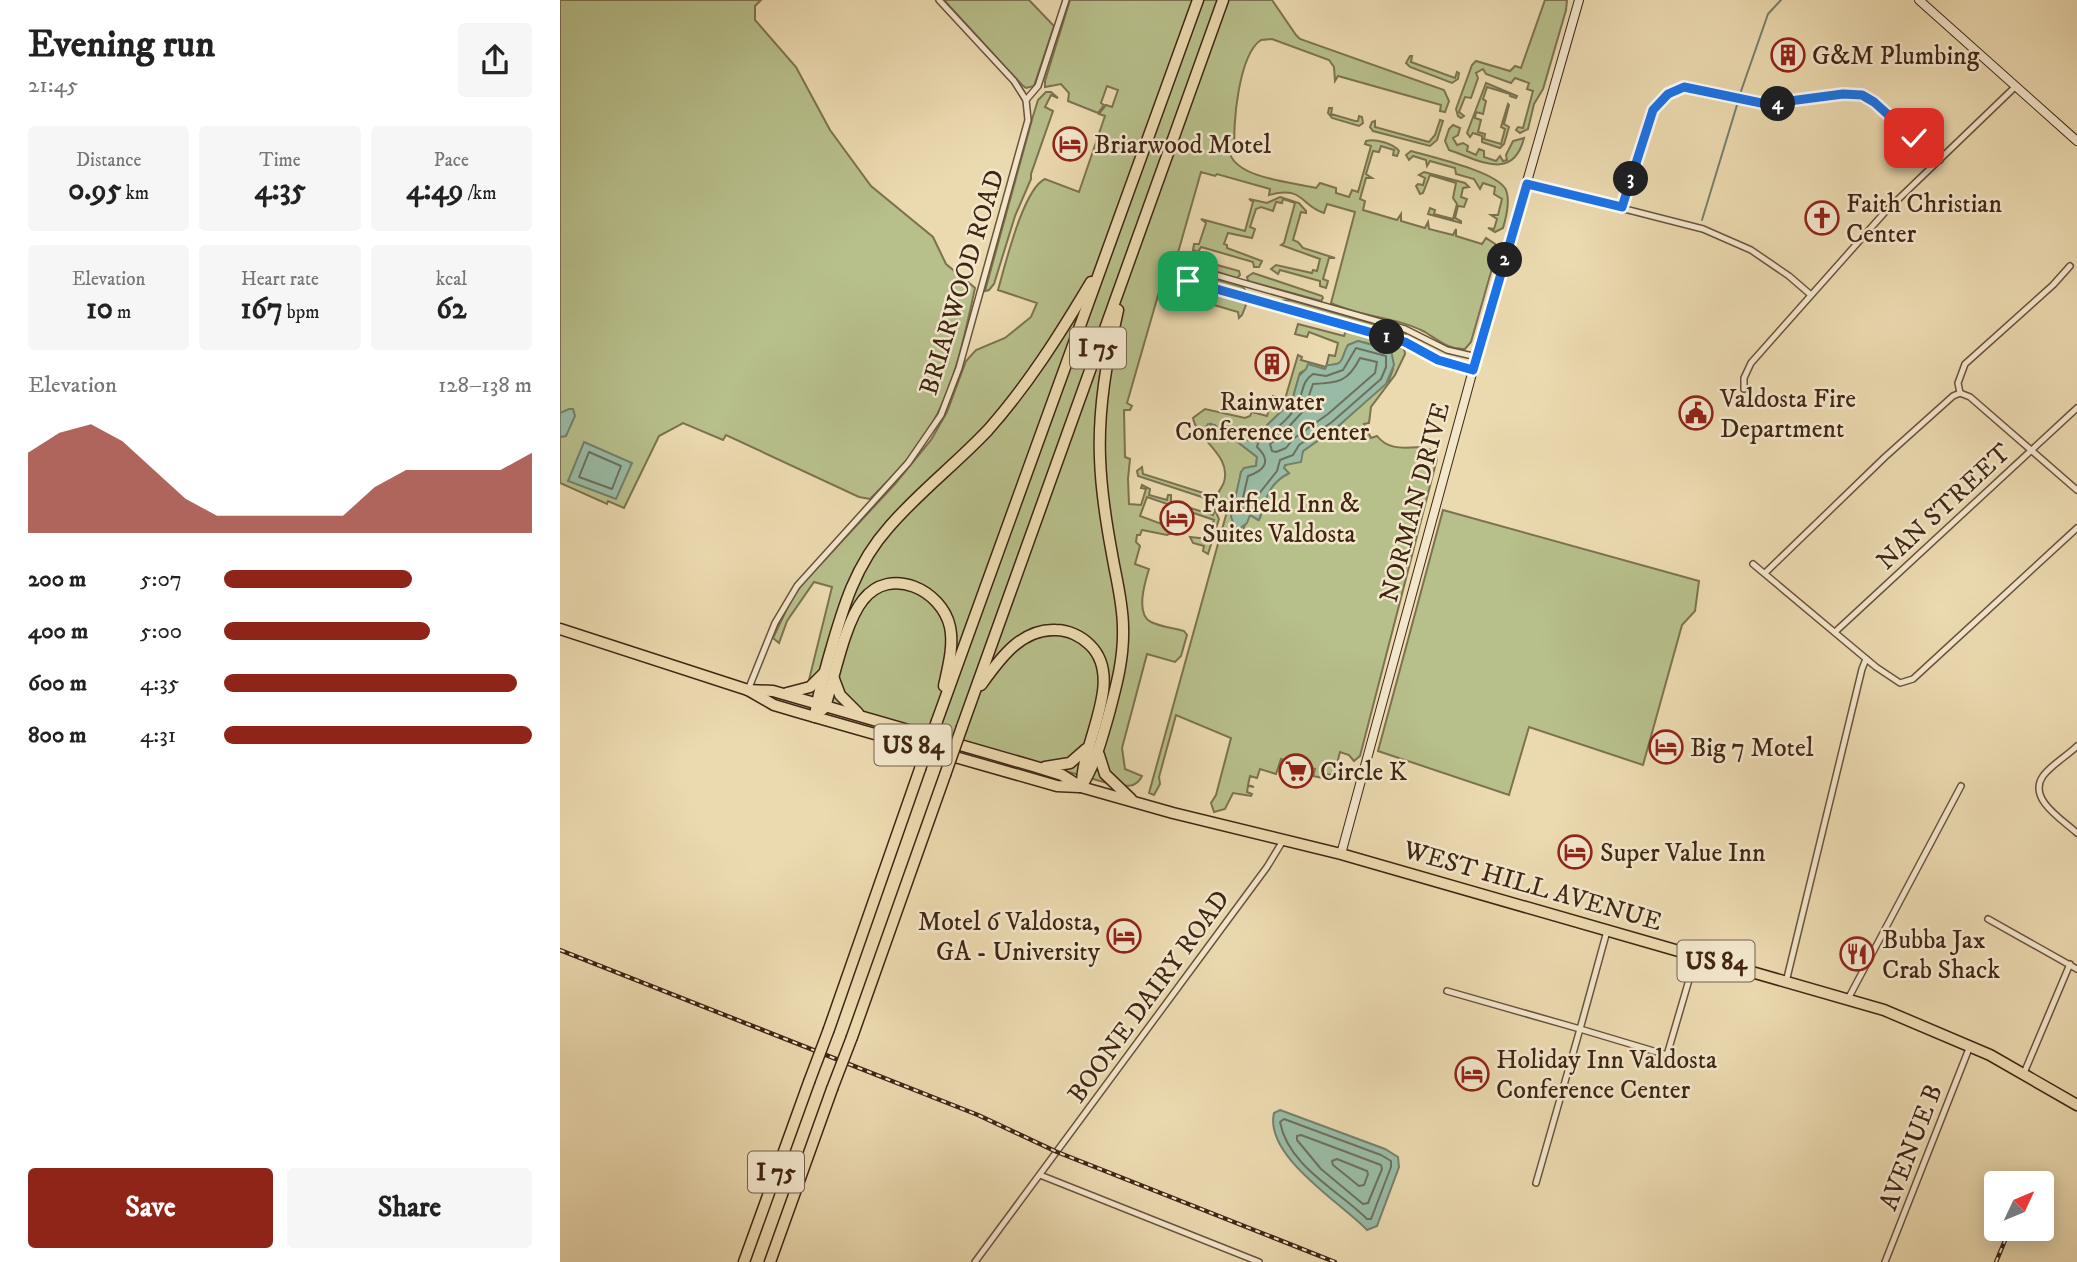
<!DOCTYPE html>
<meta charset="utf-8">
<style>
:root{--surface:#fff;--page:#f6f6f6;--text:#222;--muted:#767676;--accent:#8f2418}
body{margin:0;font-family:"IM FELL DW Pica",serif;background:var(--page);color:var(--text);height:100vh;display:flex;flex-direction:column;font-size:26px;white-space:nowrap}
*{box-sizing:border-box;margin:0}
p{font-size:23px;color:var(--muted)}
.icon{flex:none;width:38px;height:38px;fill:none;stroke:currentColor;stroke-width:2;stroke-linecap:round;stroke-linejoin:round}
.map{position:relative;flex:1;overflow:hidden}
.panel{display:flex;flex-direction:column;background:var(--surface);width:560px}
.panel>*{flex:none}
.needle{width:46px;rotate:46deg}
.controls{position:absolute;left:1424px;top:1171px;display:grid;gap:14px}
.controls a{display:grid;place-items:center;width:70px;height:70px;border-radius:7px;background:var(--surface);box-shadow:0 4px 18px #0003;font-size:35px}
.pin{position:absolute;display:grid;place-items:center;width:60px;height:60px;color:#fff;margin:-30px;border-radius:14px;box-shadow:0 4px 10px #0006}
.km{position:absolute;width:35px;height:35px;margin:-18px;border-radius:50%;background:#222;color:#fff;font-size:19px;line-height:35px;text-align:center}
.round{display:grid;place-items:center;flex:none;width:74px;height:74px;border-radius:7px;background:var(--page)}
.summary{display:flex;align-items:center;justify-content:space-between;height:119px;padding:0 28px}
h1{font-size:38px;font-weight:800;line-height:52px}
.stats{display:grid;grid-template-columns:repeat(3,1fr);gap:10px;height:119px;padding:7px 28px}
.stats div{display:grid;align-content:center;border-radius:7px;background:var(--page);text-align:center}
.stats b{font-size:30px;font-weight:800}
.stats small{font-size:19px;font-weight:400}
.stats p{font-size:19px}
.chart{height:196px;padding:14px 28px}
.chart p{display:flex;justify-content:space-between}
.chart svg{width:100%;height:126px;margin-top:7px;fill:var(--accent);opacity:.7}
.cta{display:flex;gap:14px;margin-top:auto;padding:14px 28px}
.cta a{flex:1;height:80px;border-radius:7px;background:var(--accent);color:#fff;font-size:28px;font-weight:800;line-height:80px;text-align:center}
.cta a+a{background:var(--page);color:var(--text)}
ul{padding:0 28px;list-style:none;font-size:23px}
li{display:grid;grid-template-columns:112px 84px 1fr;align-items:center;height:52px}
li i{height:18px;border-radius:9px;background:var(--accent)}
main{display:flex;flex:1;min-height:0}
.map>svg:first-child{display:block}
</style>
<main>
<section class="panel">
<div class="summary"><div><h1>Evening run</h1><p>21:45</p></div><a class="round"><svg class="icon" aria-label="share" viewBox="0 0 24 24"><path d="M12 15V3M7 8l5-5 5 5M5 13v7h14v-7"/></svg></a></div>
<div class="stats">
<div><p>Distance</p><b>0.95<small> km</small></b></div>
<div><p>Time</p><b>4:35</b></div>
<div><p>Pace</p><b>4:49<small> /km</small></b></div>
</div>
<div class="stats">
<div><p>Elevation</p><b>10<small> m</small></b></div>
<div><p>Heart rate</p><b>167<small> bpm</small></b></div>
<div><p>kcal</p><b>62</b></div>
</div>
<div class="chart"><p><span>Elevation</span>128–138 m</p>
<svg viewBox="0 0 160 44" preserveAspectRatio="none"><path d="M0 44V16L10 9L20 6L30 12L40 22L50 32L60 38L70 38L80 38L90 38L100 38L110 28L120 22L130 22L140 22L150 22L160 16V44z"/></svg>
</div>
<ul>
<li><b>200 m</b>5:07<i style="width:61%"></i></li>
<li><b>400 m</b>5:00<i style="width:67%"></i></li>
<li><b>600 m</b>4:35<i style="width:95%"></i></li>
<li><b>800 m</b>4:31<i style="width:100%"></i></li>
</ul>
<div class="cta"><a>Save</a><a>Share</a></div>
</section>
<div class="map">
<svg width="1517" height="1262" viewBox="0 0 1517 1262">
<rect width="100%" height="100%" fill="#ebd9af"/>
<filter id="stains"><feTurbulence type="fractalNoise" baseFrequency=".00286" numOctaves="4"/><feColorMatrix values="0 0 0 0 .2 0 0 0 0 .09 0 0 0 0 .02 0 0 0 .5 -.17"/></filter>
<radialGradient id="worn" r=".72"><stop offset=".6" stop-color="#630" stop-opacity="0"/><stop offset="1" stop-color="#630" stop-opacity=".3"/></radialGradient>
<g fill="#b7bf8b" stroke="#7c724f" stroke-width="2" fill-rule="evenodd">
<path d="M0,0H201L195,6V20L236,67L270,130L311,186L373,237L386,264L415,288C404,339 393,394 364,437C349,460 329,480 310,499L299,497L166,435L163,440L123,423L99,436L64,508L48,501L47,504L0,483Z"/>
<path d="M384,0H469L494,26L474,86L466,88L462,85Z"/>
<path d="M510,0H712L736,35L740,39L884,90L889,101L885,112L880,111L881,105L778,76L775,81L774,67L769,60L712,39L701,40C679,54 672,125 675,151L670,154C679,179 733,182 756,188L760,183L776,188V193L789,197L792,190L798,192L811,146L805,144L806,141C815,138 834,144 839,151L837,156L833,155L834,150L821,146L819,152L813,151L806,174L812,178H806L800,199L805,201L803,210L837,220L841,214V221L865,228L868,222L869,229L893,235L896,229V236L922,244L926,238L935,244L937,251L911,342L905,349C889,350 878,340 865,332C837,317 800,317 771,303L795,212L767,204L764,213C741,206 743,185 709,195L710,189L657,174L655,176L641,172L617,256L623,259L621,261L614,260L607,285H601L567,403L572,406L570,410H564L565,457L570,459L568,479L569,504L581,505L586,489L581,488L582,485L590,489L589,495L607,500L608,495H611V502L653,515L655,510L659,519L648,554L643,551L644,546L633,543L630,537L648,539L654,520L587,497L580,516L618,530L607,535L582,530L580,535H577L576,542L580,546L575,564L589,569C585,582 575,614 591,622C601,627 614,628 624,631L627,635L621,656L615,662L587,654L562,748L565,769L582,776C575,791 561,785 547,783L245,696L272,587L254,582L227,621L219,643L213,638L233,596L245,581L335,484L371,440L387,412L406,361L416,350L445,338L471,317L477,303L438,290C445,266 463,189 485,179L519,192L545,116L539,114L546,105L552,107L558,90L547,86L541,103L544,105L538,113L508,101L509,93L501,84L485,87V81Z"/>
<path d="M985,0H1007L1006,10L983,89L974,104L968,129L960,133L956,130L958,127L963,128L973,91L967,89L969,83L955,78L951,83L926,74L923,69L916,73L918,78L911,98L905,97L899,112L904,116L901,118L898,116L896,109L912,65L916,61L950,71L955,66L961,68Z"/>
<path d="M850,56H852L851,62L895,78L897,72L899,73L898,79L892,83L850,67L846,63Z"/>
<path d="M926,83L957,96L956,98L950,96V94L927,87L923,99L926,101L923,114L916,112L915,118L921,120L918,132L925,134L924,139L941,144L945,129L941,127L948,104L949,105L944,124L949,127L944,144L940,148L922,142V136L913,133L910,137L907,133Z"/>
<path d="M486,92H491L498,98L491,95L485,107L493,111L471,174V179L455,216L434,284L429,290L425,291L473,116L478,100Z"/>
<path d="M769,108H772L771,114L795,121H798L799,116L802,117L803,123L799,126L772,118L768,113Z"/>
<path d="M880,120L883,121L877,140L870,146L813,131L810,127L812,122L815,121V127L869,142L875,135Z"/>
<path d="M893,125L900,128L898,135L893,138L897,145L903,143L908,146L907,151L916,155L919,149L924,151V157L936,161L940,156L943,161L947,160L946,155L953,141L964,138C953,182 919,160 889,150L885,141L889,129Z"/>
<path d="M851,151C872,157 938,172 946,190C950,200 946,218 943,228L935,232L928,228L934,229L937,219L931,215H938L942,199L934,194L935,187L923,183L920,189L914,179L896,174L895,168L870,161L867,166L866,160L853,156L849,160L846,155Z"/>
<path d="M864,172L905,183L909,187L903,188L901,197L907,199L904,207L898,206L895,218L901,221V223L868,214L870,208L875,210L874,214L893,219L897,204L893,198L896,183L870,175L863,193L860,194L856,186L858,184L863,185L865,178L859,175Z"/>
<path d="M720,197L739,203L746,211V213L741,212L733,240L738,242L743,248L775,258H769L763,279L768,281L766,288L760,286V281L720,270L718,274L711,269L716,265L752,273L753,270L757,271L760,259L721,245L724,243L735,203L723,199L722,203L716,202L713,211L701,207L696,209L690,227L695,229L692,238L668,233L664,244L667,245V248L702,261L699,267H694L693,262L641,247L638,252L633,250L634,244H639L646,223L641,219L685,231L693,202L689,199L707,203Z"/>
<path d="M632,258L679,271L680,275L677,278L631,264L629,260Z"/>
<path d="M631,272L683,287L685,290L682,292L630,277L629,274Z"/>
<path d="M693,273L762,296L763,298L761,301L688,281L687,277Z"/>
<path d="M625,284L683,301L686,305L682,315L679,318L678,312L620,295L616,300L613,296L614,289Z"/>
<path d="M731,300L845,333L846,336L844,338L720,301Z"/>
<path d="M738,324L784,336L786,330L844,348L845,354L835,375L811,407L809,423L804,424L811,438L817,436C837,461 869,434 877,459L800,756L794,761L789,755L780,752L774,775L766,774L762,778L753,776L755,769L721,759L716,774L700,769L697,778L690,776L688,785L694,787L688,786L687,792L692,794L691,796L673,793L665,809L654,812L651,803L656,795L671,738L616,715L599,777L600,784L594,795L589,793L666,515L663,507L657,502L578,476L577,471L582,467L583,474L656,497C658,492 662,488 664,482C672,455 637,440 633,418L645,409L685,418L690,416L692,412L707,416L713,396L725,399L738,355L742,357L741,360L766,367L769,355L775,356L778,343L749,332L747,337L735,334ZM798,341L827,348L833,369L829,380L776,428L743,451L731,463L725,465L724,468L728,474C709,481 704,501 700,518L698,520L690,515L684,527L680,482L681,472L689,467L696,466L697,457L675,440C663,440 658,441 649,431L651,424L660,431L688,441L695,437L732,401L740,373L747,369H765L770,365L780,364L788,345Z"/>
<path d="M883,510L1139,581L1135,611L1122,625L1083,765L969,727L949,795L818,751Z"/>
</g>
<g fill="#99bba5" stroke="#757f6b" stroke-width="2">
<path d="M798,341L831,350L834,365L826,384L776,428L743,451L741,462L725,465L724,468L729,473C707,485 707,498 699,520L690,515L687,523L679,529L675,527L671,517L681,472L684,468L696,466L697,457L675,440C662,440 654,441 646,427L648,424L655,425L660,431L688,440L695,437L732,401L739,376L746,369L748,364L765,369L767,365C786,365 780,358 788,345Z"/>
<path d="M9,409H13L15,416L6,436L2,437L0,435V413Z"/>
<path d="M24,442L72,463L56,499L8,481Z"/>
<path d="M720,1110L825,1149L838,1157L839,1167L817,1226L807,1230C780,1202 704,1156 714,1113Z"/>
</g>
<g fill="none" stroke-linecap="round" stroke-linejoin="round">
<g stroke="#6c705c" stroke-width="2">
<path d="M796,348L826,356V367L821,379L772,422L739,445L733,455L720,460L717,471L698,495L695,507L683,509L681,506L688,476C703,471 713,462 697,447L698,443C711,432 731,419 738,403C744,391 741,382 753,374L766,376L783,370Z"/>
<path d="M800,358L817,362L815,373L768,414L733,439L726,448L716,452L712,451L710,444L724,432L744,410L753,384C778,383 788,382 800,358Z"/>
<path d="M29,452L61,466L52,489L19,477Z"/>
<path d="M724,1119L821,1155L831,1161V1167L811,1219H807C778,1190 728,1166 720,1122Z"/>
<path d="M741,1135L821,1165L822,1169L808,1203L803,1204L761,1169L737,1140V1136Z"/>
<path d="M777,1159L807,1171L808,1174L804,1185L799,1186L773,1165L772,1161Z"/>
</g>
<g stroke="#757f6b" stroke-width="2">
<path d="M1180,94L1208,14L1221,0"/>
<path d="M1142,220L1177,105"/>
</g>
<defs>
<g id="street">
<path d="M466,100L478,86L506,0"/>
<path d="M967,184L1143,229L1191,250L1229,276L1251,295"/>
<path d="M1062,207L1093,110L1108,94L1124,87L1206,104L1284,94L1302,95L1314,102L1380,160"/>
<path d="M913,370L878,361L845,342L621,279L624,266L845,329L887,350L917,357"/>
<path d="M1184,389V378L1191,363L1325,212L1456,86"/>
<path d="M1400,393L1398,383L1405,364L1493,285L1510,266"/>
<path d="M1400,393L1410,397L1517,490"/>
<path d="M1193,564L1316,667L1340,683L1353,679L1517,528"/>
<path d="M1205,573L1325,457L1393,396L1400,393"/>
<path d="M1275,632L1517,408"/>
<path d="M188,690L215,623L237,586L348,463L381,415L399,368L468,120L466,100L454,81L379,0"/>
<path d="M1517,746C1507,756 1491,765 1483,776C1467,799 1503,820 1517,833"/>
<path d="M1428,919L1517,969"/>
<path d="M1226,982L1302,669L1306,659"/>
<path d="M887,991L1020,1029L1047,931"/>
<path d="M1288,999L1401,786"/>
<path d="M1464,1073L1510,964"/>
<path d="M480,1175L699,1262"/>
<path d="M976,1183L1020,1029L1107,1055L1136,956"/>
<path d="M415,1262L707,867L724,839"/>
<path d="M1325,1262L1410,1046"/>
</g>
<g id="secondary">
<path d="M1359,0L1517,141"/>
<path d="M781,854L913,370L1019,0"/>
</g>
<g id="highway">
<path d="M0,629L188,690L214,705L241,713L497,786L519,787"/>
<path d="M274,679L280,695L298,713"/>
<path d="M421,685C439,660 461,628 496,630C508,630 521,636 530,645C565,679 522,742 522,784"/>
<path d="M188,690L213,691L473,766L502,775L521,787L613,813L781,854L1324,1010L1430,1055L1517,1105"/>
<path d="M227,693L250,687L264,673"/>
<path d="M262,710L265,707C274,678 285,622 303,600C330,565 382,590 390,627C394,646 388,667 384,686"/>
<path d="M255,717C257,697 263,679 268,660C282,611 294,566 329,527C359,492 396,464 428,430C468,385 500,334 531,282"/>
<path d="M377,721L638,0"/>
<path d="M402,727L663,0"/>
<path d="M539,755L545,774L571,799"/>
<path d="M485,767L510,763L526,749"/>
<path d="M521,787C535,765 541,741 548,717C556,687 564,659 563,628C563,603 556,578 552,554C546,522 541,490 540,458C538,408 547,359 558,310"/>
<path d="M269,1029L360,769"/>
<path d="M292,1037L385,775"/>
<path d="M184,1262L249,1082"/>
<path d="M210,1262L272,1089"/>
</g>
</defs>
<use href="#street" stroke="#6b523a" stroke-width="8"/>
<use href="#secondary" stroke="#402513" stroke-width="10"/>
<use href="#highway" stroke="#402513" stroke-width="13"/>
<use href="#street" stroke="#f2e6cb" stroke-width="5"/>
<use href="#secondary" stroke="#f2e6cb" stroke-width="8"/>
<use href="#highway" stroke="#ebd9af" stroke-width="10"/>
<defs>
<g id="rail">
<path d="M0,950L418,1115L497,1152L775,1262"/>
<path d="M1436,1262L1446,1238"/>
</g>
</defs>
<use href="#rail" stroke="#402513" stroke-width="4.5"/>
<use href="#rail" stroke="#f2e6cb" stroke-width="2" stroke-dasharray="5" stroke-linecap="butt"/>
<defs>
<g id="highway-bridge">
<path d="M360,769L377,721"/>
<path d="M385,775L402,727"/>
<path d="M249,1082L269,1029"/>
<path d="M272,1089L292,1037"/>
</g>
</defs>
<use href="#highway-bridge" stroke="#402513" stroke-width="13" stroke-linecap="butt"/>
<use href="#highway-bridge" stroke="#ebd9af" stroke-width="10"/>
</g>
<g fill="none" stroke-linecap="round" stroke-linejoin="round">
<defs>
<path id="route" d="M628,281L845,342L878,360L913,370L967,184L1062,207L1093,110L1108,94L1124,87L1206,104L1283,94L1302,95L1314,102L1354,138"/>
</defs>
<use href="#route" stroke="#fff" stroke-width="14"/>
<use href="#route" stroke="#1a73e8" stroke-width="9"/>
</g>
<defs>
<symbol id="building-ring" viewBox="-11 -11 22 22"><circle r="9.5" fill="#f2e6cb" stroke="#8f2418" stroke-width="1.5"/><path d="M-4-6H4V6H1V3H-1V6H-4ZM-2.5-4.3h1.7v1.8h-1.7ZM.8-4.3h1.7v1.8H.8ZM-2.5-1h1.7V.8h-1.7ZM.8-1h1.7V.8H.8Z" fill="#8f2418"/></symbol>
<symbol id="hotel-ring" viewBox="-11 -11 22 22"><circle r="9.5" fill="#f2e6cb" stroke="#8f2418" stroke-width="1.5"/><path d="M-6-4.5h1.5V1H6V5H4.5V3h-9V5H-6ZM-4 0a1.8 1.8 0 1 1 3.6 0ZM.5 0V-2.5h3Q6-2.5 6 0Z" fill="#8f2418"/></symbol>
<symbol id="church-ring" viewBox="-11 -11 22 22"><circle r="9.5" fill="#f2e6cb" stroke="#8f2418" stroke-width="1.5"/><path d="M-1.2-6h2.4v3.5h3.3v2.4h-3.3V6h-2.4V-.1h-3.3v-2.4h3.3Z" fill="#8f2418"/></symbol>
<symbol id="civic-ring" viewBox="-11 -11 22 22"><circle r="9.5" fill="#f2e6cb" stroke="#8f2418" stroke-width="1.5"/><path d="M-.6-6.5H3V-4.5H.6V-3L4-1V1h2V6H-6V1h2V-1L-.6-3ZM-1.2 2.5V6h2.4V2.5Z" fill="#8f2418"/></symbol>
<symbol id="supermarket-ring" viewBox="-11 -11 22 22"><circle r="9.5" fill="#f2e6cb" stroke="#8f2418" stroke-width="1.5"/><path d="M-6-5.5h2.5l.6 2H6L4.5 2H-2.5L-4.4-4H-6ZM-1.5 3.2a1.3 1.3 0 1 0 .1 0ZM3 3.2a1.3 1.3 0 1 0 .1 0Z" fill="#8f2418"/></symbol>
<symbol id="restaurant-ring" viewBox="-11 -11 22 22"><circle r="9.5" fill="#f2e6cb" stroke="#8f2418" stroke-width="1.5"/><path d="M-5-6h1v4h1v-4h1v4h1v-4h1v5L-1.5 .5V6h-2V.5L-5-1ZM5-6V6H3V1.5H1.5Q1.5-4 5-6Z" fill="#8f2418"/></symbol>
</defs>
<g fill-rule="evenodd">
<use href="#building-ring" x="1209" y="36" width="38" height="38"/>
<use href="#hotel-ring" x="491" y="125" width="38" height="38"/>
<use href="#church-ring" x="1243" y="199" width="38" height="38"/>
<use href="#building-ring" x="693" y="345" width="38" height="38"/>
<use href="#civic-ring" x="1117" y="394" width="38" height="38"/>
<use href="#hotel-ring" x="598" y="499" width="38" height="38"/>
<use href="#hotel-ring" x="1087" y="728" width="38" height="38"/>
<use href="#supermarket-ring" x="717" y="752" width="38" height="38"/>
<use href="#hotel-ring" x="996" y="833" width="38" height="38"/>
<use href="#hotel-ring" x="545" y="917" width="38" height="38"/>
<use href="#restaurant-ring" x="1278" y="935" width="38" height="38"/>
<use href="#hotel-ring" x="893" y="1055" width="38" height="38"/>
</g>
<g text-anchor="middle" stroke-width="5" stroke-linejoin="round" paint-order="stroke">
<g fill="#f2e6cb" stroke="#755f4a" stroke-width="2">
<rect x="510" y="327.5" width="56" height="41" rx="5"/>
<rect x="314.5" y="724.5" width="77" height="41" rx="5"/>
<rect x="1117.5" y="940.5" width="77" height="41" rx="5"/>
<rect x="188" y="1151.5" width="56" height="41" rx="5"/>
</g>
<g font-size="24" font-weight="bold" fill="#402513">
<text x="538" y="356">I 75</text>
<text x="353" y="753">US 84</text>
<text x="1156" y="969">US 84</text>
<text x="216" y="1180">I 75</text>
</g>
<g font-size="26" fill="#402513" stroke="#f2e6cb" text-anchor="start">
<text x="1252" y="64">G&amp;M Plumbing</text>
<text x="534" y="153">Briarwood Motel</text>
<text x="1286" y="212">Faith Christian<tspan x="1286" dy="30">Center</tspan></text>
<text x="1160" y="407">Valdosta Fire<tspan x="1160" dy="30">Department</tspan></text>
<text x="712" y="410" text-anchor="middle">Rainwater<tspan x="712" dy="30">Conference Center</tspan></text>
<text x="642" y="512">Fairfield Inn &amp;<tspan x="642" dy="30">Suites Valdosta</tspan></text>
<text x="1130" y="756">Big 7 Motel</text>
<text x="760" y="780">Circle K</text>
<text x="1040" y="861">Super Value Inn</text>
<text x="540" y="930" text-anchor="end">Motel 6 Valdosta,<tspan x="540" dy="30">GA - University</tspan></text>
<text x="1322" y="948">Bubba Jax<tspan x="1322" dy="30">Crab Shack</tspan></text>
<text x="936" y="1068">Holiday Inn Valdosta<tspan x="936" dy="30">Conference Center</tspan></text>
</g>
<g font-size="26" fill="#402513" stroke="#f2e6cb">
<text transform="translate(401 282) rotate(-73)" y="9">BRIARWOOD ROAD</text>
<text transform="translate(854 502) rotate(-75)" y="9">NORMAN DRIVE</text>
<text transform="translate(1383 506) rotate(-43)" y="9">NAN STREET</text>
<text transform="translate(973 885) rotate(16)" y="9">WEST HILL AVENUE</text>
<text transform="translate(588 996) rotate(-54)" y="9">BOONE DAIRY ROAD</text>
<text transform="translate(1350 1147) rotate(-69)" y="9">AVENUE B</text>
</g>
</g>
<rect width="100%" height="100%" filter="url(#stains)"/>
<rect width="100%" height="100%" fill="url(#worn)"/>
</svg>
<div class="controls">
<a><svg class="needle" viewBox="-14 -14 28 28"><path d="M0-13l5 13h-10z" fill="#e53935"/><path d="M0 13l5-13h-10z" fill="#767676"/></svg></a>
</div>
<div class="pin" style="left:628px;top:281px;background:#1e9e55"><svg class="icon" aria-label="arrive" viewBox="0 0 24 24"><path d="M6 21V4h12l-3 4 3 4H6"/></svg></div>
<div class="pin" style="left:1354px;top:138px;background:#d93025"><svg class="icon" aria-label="check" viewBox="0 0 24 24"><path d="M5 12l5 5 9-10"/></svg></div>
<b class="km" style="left:827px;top:337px">1</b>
<b class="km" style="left:945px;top:260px">2</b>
<b class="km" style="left:1071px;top:179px">3</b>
<b class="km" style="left:1218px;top:104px">4</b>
</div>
</main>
